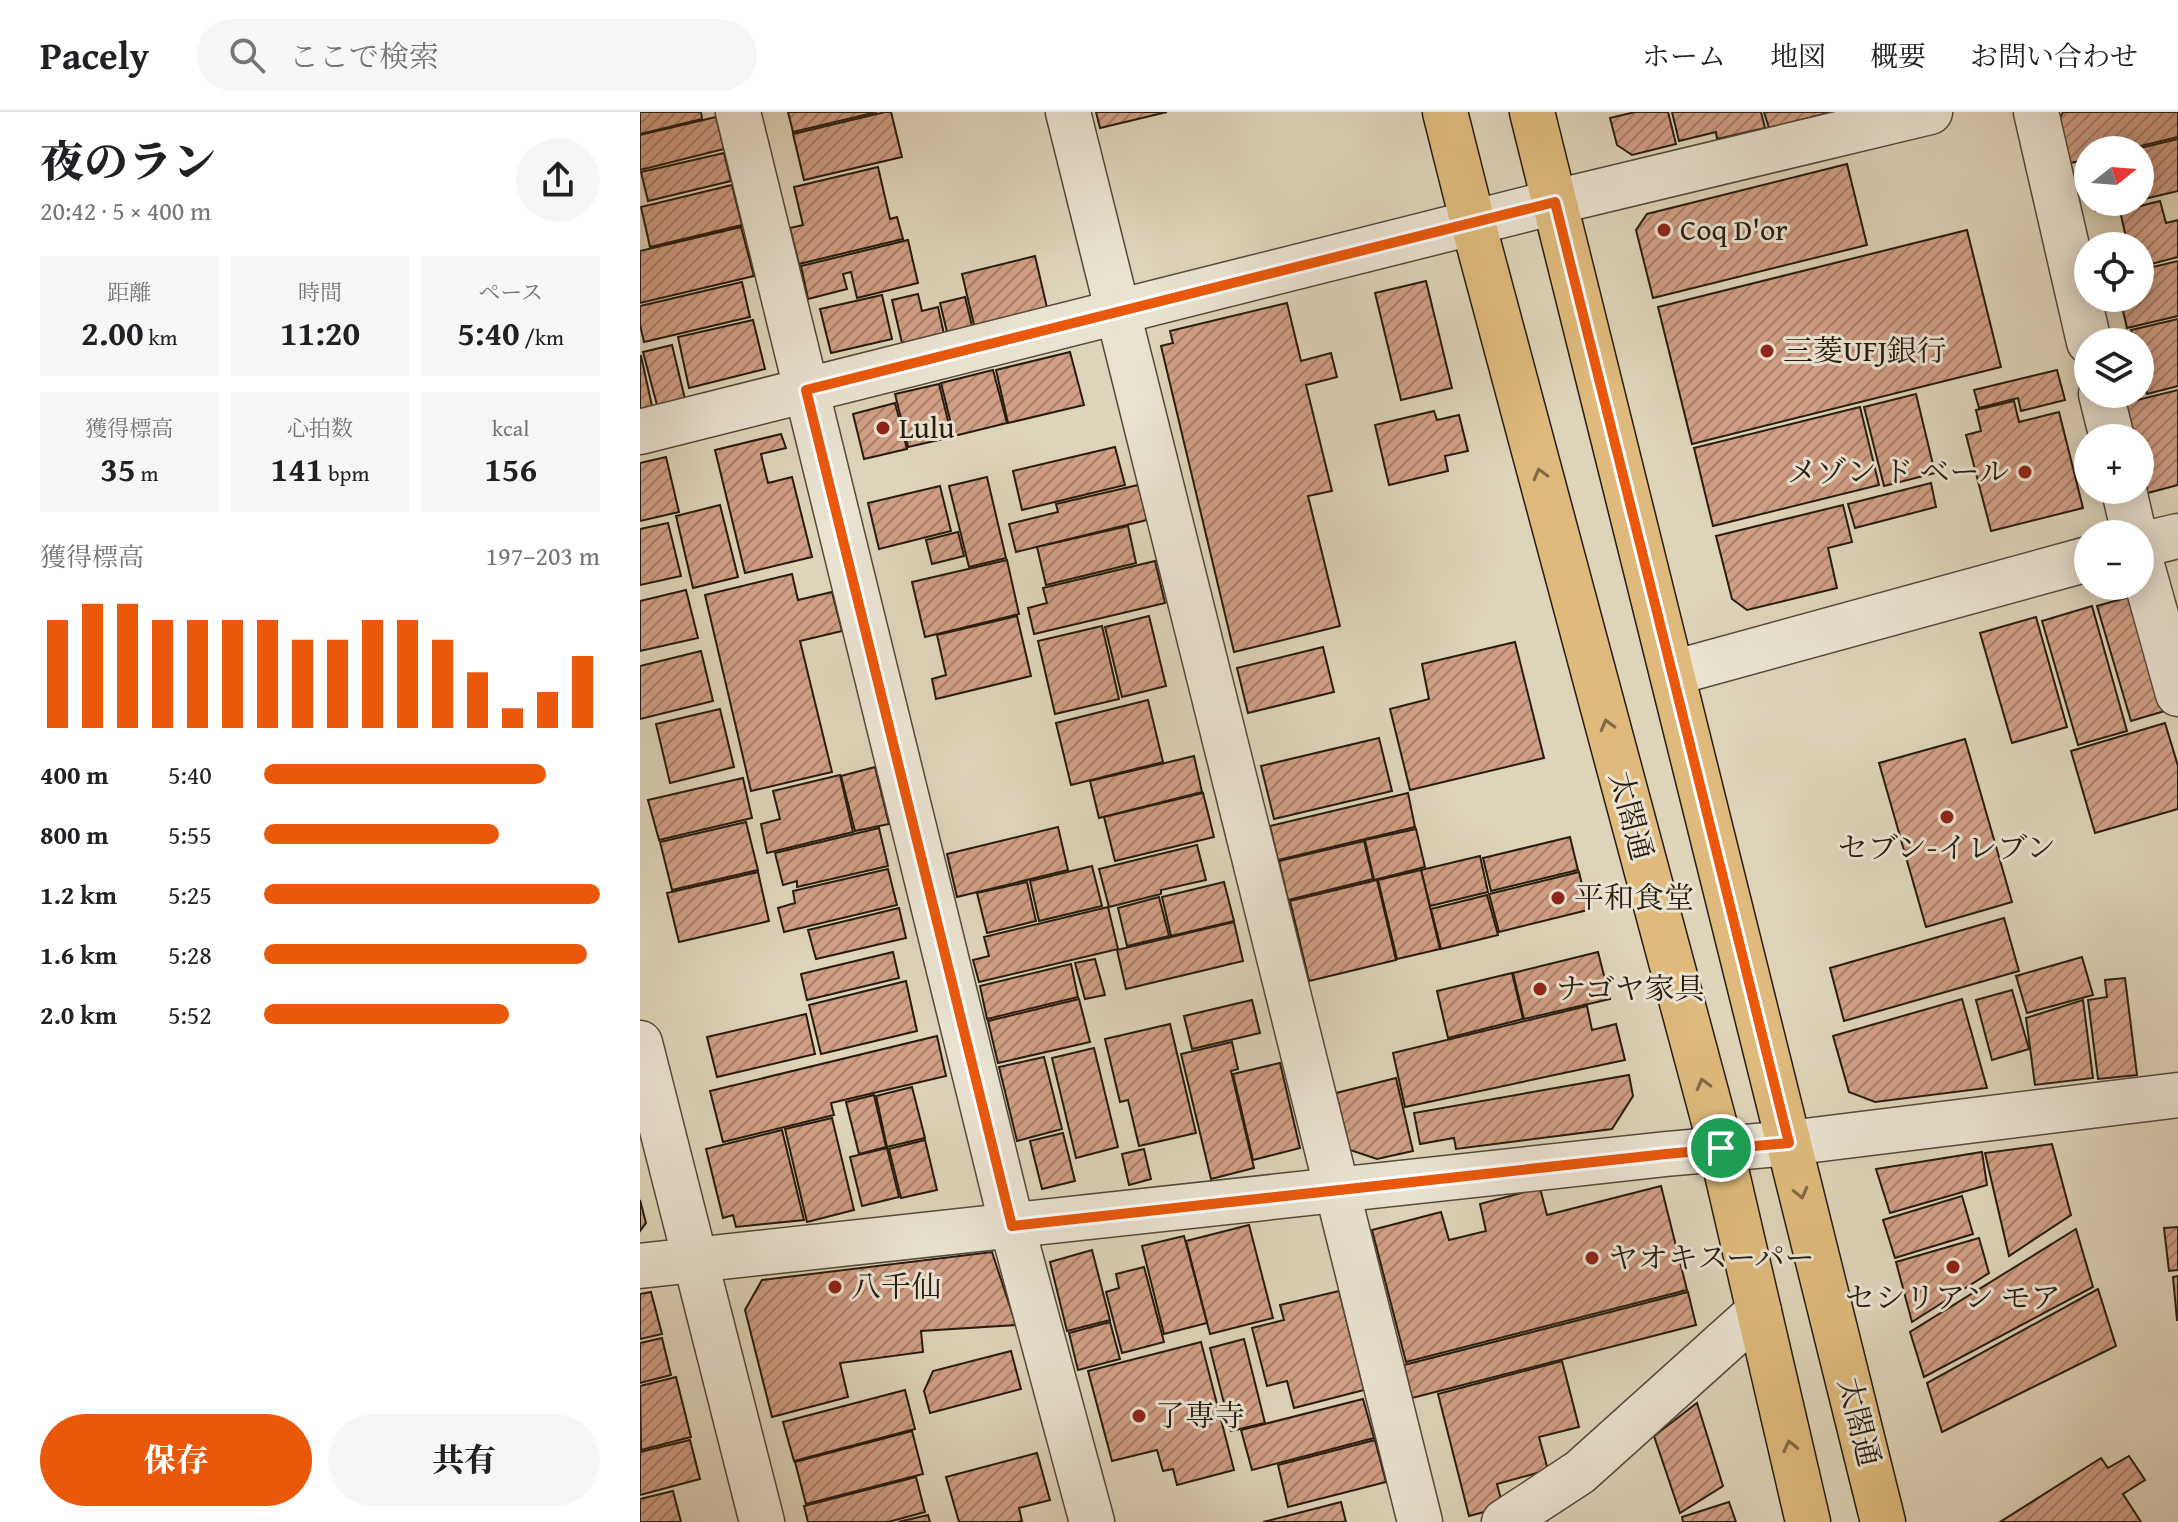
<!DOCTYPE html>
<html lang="ja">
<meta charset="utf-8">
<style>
:root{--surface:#fff;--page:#f6f6f6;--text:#202124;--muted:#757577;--line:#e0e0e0;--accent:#ea580c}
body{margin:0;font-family:"Gentium Book Plus","Noto Serif JP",serif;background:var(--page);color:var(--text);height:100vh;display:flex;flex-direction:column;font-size:30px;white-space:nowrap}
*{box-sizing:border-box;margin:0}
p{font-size:26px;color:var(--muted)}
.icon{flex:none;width:44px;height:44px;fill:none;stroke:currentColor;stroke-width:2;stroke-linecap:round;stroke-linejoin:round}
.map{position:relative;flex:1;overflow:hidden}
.panel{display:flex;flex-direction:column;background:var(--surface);width:640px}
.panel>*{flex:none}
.needle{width:52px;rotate:73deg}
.tools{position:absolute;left:1434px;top:24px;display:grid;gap:16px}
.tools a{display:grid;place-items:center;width:80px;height:80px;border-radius:50%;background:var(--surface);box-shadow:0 4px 20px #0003;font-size:40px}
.pin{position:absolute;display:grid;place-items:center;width:68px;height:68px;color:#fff;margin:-34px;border:4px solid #fff;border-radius:50%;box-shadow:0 2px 8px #0007}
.round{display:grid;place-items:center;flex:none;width:84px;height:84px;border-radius:42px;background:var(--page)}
.overview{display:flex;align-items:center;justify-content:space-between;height:136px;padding:0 40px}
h1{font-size:44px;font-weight:800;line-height:60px}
.stats{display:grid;grid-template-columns:repeat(3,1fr);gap:12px;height:136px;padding:8px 40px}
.stats div{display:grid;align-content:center;border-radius:0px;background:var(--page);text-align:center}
.stats b{font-size:34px;font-weight:800}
.stats small{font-size:22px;font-weight:400}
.stats p{font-size:22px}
.chart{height:224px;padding:16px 40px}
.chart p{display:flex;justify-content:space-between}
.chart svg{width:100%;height:144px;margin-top:8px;stroke:var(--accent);stroke-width:6}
.primary-button{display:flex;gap:16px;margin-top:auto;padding:16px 40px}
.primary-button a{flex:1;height:92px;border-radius:48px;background:var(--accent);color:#fff;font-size:32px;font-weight:800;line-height:92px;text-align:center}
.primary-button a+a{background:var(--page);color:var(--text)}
ul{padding:0 40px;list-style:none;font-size:26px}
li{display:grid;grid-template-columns:128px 96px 1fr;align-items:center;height:60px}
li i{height:20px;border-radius:10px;background:var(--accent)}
header{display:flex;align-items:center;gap:48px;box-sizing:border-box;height:112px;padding:0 40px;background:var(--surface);border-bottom:2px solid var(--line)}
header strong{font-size:38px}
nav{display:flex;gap:44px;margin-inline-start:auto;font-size:28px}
.search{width:560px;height:72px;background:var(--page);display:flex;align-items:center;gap:20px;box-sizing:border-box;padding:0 28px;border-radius:44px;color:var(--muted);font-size:30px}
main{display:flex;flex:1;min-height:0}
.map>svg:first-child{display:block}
</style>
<header>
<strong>Pacely</strong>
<div class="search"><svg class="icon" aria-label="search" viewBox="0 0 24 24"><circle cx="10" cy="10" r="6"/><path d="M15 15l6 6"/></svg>ここで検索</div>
<nav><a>ホーム</a><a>地図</a><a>概要</a><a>お問い合わせ</a></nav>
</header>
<main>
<section class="panel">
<div class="overview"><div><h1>夜のラン</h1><p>20:42 · 5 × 400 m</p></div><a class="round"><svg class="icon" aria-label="share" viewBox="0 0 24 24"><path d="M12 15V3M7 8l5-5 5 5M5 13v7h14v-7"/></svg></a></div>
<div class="stats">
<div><p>距離</p><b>2.00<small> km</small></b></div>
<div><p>時間</p><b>11:20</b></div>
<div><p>ペース</p><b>5:40<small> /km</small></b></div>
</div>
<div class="stats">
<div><p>獲得標高</p><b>35<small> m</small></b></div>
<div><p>心拍数</p><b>141<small> bpm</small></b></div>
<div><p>kcal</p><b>156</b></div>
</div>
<div class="chart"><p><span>獲得標高</span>197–203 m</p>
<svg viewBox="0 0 160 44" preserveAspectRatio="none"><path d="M5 44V11M15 44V6M25 44V6M35 44V11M45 44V11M55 44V11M65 44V11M75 44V17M85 44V17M95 44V11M105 44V11M115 44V17M125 44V27M135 44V38M145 44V33M155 44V22"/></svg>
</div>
<ul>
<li><b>400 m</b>5:40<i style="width:84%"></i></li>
<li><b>800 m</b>5:55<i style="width:70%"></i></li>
<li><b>1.2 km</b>5:25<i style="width:100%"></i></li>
<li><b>1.6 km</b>5:28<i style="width:96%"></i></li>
<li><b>2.0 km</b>5:52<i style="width:73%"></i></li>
</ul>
<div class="primary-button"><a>保存</a><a>共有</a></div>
</section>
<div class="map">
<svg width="1538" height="1410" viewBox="0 0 1538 1410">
<defs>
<pattern id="building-hatch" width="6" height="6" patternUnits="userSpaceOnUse" patternTransform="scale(2)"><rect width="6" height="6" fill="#d19f85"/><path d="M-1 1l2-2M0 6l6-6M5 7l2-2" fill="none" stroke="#aa816b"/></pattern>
</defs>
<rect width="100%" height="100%" fill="#ded4b9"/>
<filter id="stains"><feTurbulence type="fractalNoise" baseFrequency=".0025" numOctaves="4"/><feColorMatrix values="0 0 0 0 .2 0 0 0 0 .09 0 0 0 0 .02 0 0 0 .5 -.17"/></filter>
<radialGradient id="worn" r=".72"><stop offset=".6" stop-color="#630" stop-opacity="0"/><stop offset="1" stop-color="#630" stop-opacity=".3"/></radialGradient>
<g fill="url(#building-hatch)" stroke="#271c0f" stroke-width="2">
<path d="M0,0H61L62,7L0,22Z"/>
<path d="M148,0H237L153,20Z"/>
<path d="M245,0H251L262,45L164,68L153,22Z"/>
<path d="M456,0H527L460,16Z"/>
<path d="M995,0H1028L1036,32L992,43L977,33L970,6Z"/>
<path d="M1032,0H1121L1125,16L1077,27L1076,20L1039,29Z"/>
<path d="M1124,0H1188V1L1129,16Z"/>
<path d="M1423,0H1538V25L1484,38H1448V47L1426,52L1416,14Z"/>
<path d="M76,5L84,37L0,58V23Z"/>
<path d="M1538,27V79L1500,88V38H1492Z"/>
<path d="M84,41L91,69L8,89L1,60Z"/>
<path d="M1207,52L1227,133L1013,186L996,118L1007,102Z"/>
<path d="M238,55L250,107L257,105L263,127L159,152L150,116L163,113L154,75Z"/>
<path d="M92,73L102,113L10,135L1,95Z"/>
<path d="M1520,89L1526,111L1538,108V145L1500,155V134H1488L1480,99Z"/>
<path d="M1454,90H1492L1456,99Z"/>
<path d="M101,115L114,164L0,191V139Z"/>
<path d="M1327,118L1361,255L1052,332L1018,195Z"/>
<path d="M268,128L278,171L217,186L211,160L203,162L207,177L168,187L161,154Z"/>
<path d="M395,144L408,200L335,217L322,162Z"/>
<path d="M1538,149V204L1487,216L1480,186H1500V158Z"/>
<path d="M786,169L812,276L761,288L735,181Z"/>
<path d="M102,170L110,205L4,230L0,213V194Z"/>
<path d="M278,182L282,199L298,195L304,222L262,231L252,188Z"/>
<path d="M242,183L252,227L191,241L180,197Z"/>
<path d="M325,185L333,218L308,224L300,191Z"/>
<path d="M647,191L661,249L691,241L697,265L666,273L692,379L668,384L700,514L594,540L521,234L533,231L530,219Z"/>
<path d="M1538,207V274L1507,282L1500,255V230H1494L1491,218Z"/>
<path d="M113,208L125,257L49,276L38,225Z"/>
<path d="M32,233L45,287L17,293L3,240Z"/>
<path d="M430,240L444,293L368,311L356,258Z"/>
<path d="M1,244L12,294L0,297V244Z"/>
<path d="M353,258L367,311L314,324L301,271Z"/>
<path d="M1417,258L1425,288L1381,299L1378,286L1339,296L1334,278Z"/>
<path d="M299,272L312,325L268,335L255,282Z"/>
<path d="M1538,278V373L1504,382L1500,366V326H1490L1481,292Z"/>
<path d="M1276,282L1295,361L1244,374L1224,295Z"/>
<path d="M1374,289L1379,310L1419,300L1443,396L1351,419L1326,323L1341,319L1336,298Z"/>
<path d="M255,291L267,337L224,347L213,302Z"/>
<path d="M1220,295L1239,373L1073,414L1054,336Z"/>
<path d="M794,299L797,308L819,303L828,339L805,344L808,359L749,373L735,313Z"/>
<path d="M141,322L146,336L121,342L128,371L152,365L172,445L105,461L75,338Z"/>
<path d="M475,335L485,373L382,398L373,359Z"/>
<path d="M26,345L39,400L0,409V351Z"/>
<path d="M347,365L366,446L329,455L309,374Z"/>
<path d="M1291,371L1296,395L1215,416L1208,392Z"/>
<path d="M498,373L507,408L376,440L369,412L418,400L416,392Z"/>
<path d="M300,374L311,419L239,437L228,391Z"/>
<path d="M80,393L98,465L53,476L36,404Z"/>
<path d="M1203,393L1212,430L1188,436L1197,476L1107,498L1092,487L1076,424Z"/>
<path d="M28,411L41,464L0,473V417Z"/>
<path d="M488,414L496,451L406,473L397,435Z"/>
<path d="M318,420L324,444L292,452L286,428Z"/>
<path d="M367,448L379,502L285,525L272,470Z"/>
<path d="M515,449L525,491L394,522L388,496L407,491L403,476Z"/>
<path d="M152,462L158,488L192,480L202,519L160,529L192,660L111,679L65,483Z"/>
<path d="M46,478L58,526L0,539V489Z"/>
<path d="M1496,483L1528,598L1491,609L1457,494Z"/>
<path d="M1452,494L1487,619L1438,633L1402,509Z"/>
<path d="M377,504L391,564L296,587L292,567L306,563L297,523Z"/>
<path d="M509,504L526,574L482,585L465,515Z"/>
<path d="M1396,505L1427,615L1372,631L1340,521Z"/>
<path d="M462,514L479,587L415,602L398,529Z"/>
<path d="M875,530L904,646L770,678L750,597L789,587L782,552Z"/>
<path d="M683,535L694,580L608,601L597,556Z"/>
<path d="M61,539L73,589L0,607V554Z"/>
<path d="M508,588L523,650L431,673L416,611Z"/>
<path d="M80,597L94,655L30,671L16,612Z"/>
<path d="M1525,611L1538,654V697L1455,721L1431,639Z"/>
<path d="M739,626L752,679L634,707L621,654Z"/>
<path d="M1325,627L1372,790L1286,815L1239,651Z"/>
<path d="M554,644L562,680L459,706L450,669Z"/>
<path d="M235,655L249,712L215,719L201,664Z"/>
<path d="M200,663L213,720L127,741L121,712L140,707L133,679Z"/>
<path d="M103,666L112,706L19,728L8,688Z"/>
<path d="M563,681L574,725L475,749L464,705Z"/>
<path d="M768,681L775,715L638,748L630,714Z"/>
<path d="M106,710L118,758L32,778L20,730Z"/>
<path d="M418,715L428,758L317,785L307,742Z"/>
<path d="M239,716L248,754L157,775V769L143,773L135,741Z"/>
<path d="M776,717L785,755L734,768L725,728Z"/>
<path d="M930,725L938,758L851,779L843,746Z"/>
<path d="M724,729L733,767L648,788L639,749Z"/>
<path d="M557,733L566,768L521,778V782L469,795L459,757Z"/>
<path d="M840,744L848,780L790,794L781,758Z"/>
<path d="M452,754L462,794L399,809L390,769Z"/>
<path d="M248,757L257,793L144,820L138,796L155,791L153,779Z"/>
<path d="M781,758L800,837L757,847L738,768Z"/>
<path d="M118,760L129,809L39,830L27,781Z"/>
<path d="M939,760L948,798L859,820L849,782Z"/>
<path d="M737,768L756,848L669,869L650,789Z"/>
<path d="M387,770L396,809L347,821L337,781Z"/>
<path d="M584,770L594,809L531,824L522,785Z"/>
<path d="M847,783L858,823L801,837L791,797Z"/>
<path d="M519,785L529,824L487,834L478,796Z"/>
<path d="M468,795L478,837L339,870L333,848L349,844L344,825Z"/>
<path d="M259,796L266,826L176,847L168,818Z"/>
<path d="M1364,806L1379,859L1204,909L1190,856Z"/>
<path d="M594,810L603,849L486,877L477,838Z"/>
<path d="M253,840L259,866L167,888L161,862Z"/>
<path d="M958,840L970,887L884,907L873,861Z"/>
<path d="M1442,845L1453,883L1387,901L1376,864Z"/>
<path d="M455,847L465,883L445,887L435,851Z"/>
<path d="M431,852L438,885L347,907L340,874Z"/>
<path d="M872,861L883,907L808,926L797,879Z"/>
<path d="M1485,866L1497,963L1458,967L1448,888L1467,885L1465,868Z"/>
<path d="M266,869L277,919L181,942L169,893Z"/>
<path d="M1372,878L1389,937L1352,948L1336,888Z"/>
<path d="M439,887L450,930L358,951L348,909Z"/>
<path d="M1322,887L1347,976L1235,990L1209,980L1193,924Z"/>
<path d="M612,888L620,921L552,937L544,904Z"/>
<path d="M1443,888L1453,966L1395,973L1386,906Z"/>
<path d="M947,894L952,918L976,912L985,948L765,995L753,941Z"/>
<path d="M166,902L175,942L77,965L67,925Z"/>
<path d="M530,912L556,1021L499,1034L488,988L480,990L465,927Z"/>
<path d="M297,924L306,964L191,991L194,1003L83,1030L70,979Z"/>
<path d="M592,930L598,957L591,959L614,1056L571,1067L541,942Z"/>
<path d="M454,936L478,1035L436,1046L412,946Z"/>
<path d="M404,945L422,1017L377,1029L359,955Z"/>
<path d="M640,951L660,1036L613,1048L593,962Z"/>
<path d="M989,963L993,984L972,1017L816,1037L814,1026L780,1032L774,1001Z"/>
<path d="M756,966L773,1039L737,1047L710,1038L696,981Z"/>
<path d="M272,975L285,1026L247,1035L236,984Z"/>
<path d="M234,983L246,1035L219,1042L206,990Z"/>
<path d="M192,1006L214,1098L167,1110L145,1017Z"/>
<path d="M142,1018L164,1108L96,1115L93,1103L83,1106L66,1037Z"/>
<path d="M423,1021L435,1069L402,1077L390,1029Z"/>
<path d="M285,1028L297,1078L261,1086L249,1037Z"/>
<path d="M1412,1032L1431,1103L1369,1144L1345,1041Z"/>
<path d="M247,1036L259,1085L222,1094L210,1045Z"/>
<path d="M504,1037L511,1067L489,1073L482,1042Z"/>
<path d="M1342,1040L1347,1073L1250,1101L1236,1057Z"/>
<path d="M1021,1074L1047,1178L766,1250L732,1118L801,1100L809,1128L846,1119L840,1092L900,1076L907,1103Z"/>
<path d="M1322,1084L1333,1122L1255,1146L1243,1108Z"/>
<path d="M0,1088L6,1111L0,1119Z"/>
<path d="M609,1113L633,1206L570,1222L546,1129Z"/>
<path d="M1538,1115V1158L1529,1159L1524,1116Z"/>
<path d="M1436,1117L1453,1175L1284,1265L1270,1220Z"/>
<path d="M544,1124L567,1211L524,1222L502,1134Z"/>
<path d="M1339,1126L1349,1161L1272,1210L1256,1150Z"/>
<path d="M452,1138L470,1208L427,1219L410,1150Z"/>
<path d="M352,1140L376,1213L281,1219L283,1240L200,1251L208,1285L132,1305L105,1198L122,1168Z"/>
<path d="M504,1155L524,1230L482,1241L466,1180L479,1176L476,1162Z"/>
<path d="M1538,1164V1208H1537L1533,1165Z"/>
<path d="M1458,1177L1476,1234L1302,1320L1287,1271Z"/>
<path d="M699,1179L724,1278L654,1296L647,1269L627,1274L612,1216L644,1208L640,1193Z"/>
<path d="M11,1180L22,1222L0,1227V1182Z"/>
<path d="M1048,1180L1056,1213L772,1286L764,1253Z"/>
<path d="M470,1210L480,1247L438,1258L429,1221Z"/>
<path d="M22,1226L31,1263L0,1271V1231Z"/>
<path d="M604,1227L625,1311L591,1319L570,1236Z"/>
<path d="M561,1230L594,1358L537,1373L533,1357L523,1359L517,1338L472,1349L448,1259Z"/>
<path d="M371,1239L381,1277L290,1301L284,1279L293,1259Z"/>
<path d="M922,1249L939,1315L899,1325L908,1358L857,1372L863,1395L829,1404L798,1282Z"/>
<path d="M36,1265L51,1325L1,1338L0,1274Z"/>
<path d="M265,1278L275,1317L154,1349L143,1310Z"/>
<path d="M723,1287L734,1326L612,1358L601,1318Z"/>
<path d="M1057,1291L1083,1374L1040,1401L1014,1324Z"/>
<path d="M272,1319L283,1362L166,1392L155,1350Z"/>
<path d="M50,1328L60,1367L0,1383V1340Z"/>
<path d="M735,1328L746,1370L648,1395L638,1353Z"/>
<path d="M397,1341L410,1388L379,1396L382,1409L378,1410H319L306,1365Z"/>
<path d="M1489,1344L1505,1368L1483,1382L1501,1410H1360L1461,1346L1468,1356Z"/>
<path d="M276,1365L285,1400L248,1410H168L164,1394Z"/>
<path d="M33,1379L41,1410H0V1387Z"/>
<path d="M701,1390L706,1410H623Z"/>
<path d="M1089,1390L1096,1410H1043L1042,1405Z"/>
<path d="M288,1403L290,1410H258Z"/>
</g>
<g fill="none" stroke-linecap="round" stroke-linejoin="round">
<defs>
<g id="street">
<path d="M98,0L372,1114L452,1410"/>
<path d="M428,0L780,1410"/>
<path d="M1396,0L1449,230"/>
<path d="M1461,282L1472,326"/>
<path d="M0,320L915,90L1290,0"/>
<path d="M1484,378L1494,422"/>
<path d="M1500,433L1538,424"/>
<path d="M1500,446L1538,582"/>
<path d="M1033,561L1448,447"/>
<path d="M0,931L122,1410"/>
<path d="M0,1154L1026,1042L1149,1031L1538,983"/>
<path d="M864,1410L940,1360L1119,1199"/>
</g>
<g id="primary">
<path d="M805,0L833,111L1081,1036L1168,1410"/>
<path d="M892,0L1243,1410"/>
</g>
</defs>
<use href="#street" stroke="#554a3a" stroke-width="47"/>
<use href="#primary" stroke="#271c0f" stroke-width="47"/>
<use href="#street" stroke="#eae3d2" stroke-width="44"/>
<use href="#primary" stroke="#dfba7c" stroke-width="44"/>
</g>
<defs><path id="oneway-chevron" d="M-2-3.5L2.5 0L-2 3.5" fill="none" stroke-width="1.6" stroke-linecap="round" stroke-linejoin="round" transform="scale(2)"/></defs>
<g stroke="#836b46">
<use href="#oneway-chevron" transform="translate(900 362) rotate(-105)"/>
<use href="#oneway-chevron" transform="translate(967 613) rotate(-105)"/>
<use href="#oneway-chevron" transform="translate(1063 972) rotate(-105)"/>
<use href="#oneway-chevron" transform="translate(1161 1081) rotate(76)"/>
<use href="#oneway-chevron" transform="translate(1150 1334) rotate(-103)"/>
</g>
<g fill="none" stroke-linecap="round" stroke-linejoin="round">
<defs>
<path id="route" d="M915,90L1149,1031L1026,1042L372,1114L166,278Z"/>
</defs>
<use href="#route" stroke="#fff" stroke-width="16"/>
<use href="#route" stroke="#ea580c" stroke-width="10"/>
</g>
<g fill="#8f2418" stroke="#eae3d2" stroke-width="3">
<circle cx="1024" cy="118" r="8"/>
<circle cx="1127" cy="239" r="8"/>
<circle cx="243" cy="316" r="8"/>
<circle cx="1385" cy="360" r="8"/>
<circle cx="1307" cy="705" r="8"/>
<circle cx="918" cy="786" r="8"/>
<circle cx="900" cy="877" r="8"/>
<circle cx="952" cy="1146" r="8"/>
<circle cx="1313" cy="1155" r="8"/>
<circle cx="195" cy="1175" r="8"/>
<circle cx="499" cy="1304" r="8"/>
</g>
<g text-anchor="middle" stroke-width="6" stroke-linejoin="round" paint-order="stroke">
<g font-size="30" fill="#271c0f" stroke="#eae3d2" text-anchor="start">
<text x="1040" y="128">Coq D'or</text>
<text x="1143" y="249">三菱UFJ銀行</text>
<text x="259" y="326">Lulu</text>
<text x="1369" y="370" text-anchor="end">メゾン ド ベール</text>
<text x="1307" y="746" text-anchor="middle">セブン-イレブン</text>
<text x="934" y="796">平和食堂</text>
<text x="916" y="887">ナゴヤ家具</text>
<text x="968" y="1156">ヤオキスーパー</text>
<text x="211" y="1185">八千仙</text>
<text x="1313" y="1196" text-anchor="middle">セシリアン モア</text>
<text x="515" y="1314">了専寺</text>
</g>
<g font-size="30" fill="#271c0f" stroke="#eae3d2">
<text transform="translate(991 704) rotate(75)" y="10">太閤通</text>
<text transform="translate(1219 1310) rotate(76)" y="10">太閤通</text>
</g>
</g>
<rect width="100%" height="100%" filter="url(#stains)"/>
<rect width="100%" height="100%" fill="url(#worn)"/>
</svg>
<div class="tools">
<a><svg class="needle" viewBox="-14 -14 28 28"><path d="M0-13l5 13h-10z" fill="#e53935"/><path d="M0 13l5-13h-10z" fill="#757577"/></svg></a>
<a><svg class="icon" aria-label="locate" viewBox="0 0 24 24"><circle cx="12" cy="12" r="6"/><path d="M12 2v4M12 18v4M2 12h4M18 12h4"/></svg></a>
<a><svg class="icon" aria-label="layers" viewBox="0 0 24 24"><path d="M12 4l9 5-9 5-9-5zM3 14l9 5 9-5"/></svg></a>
<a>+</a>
<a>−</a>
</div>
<div class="pin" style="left:1081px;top:1036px;background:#1e9e55"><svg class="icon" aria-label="arrive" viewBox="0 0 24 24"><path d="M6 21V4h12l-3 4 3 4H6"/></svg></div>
</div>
</main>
